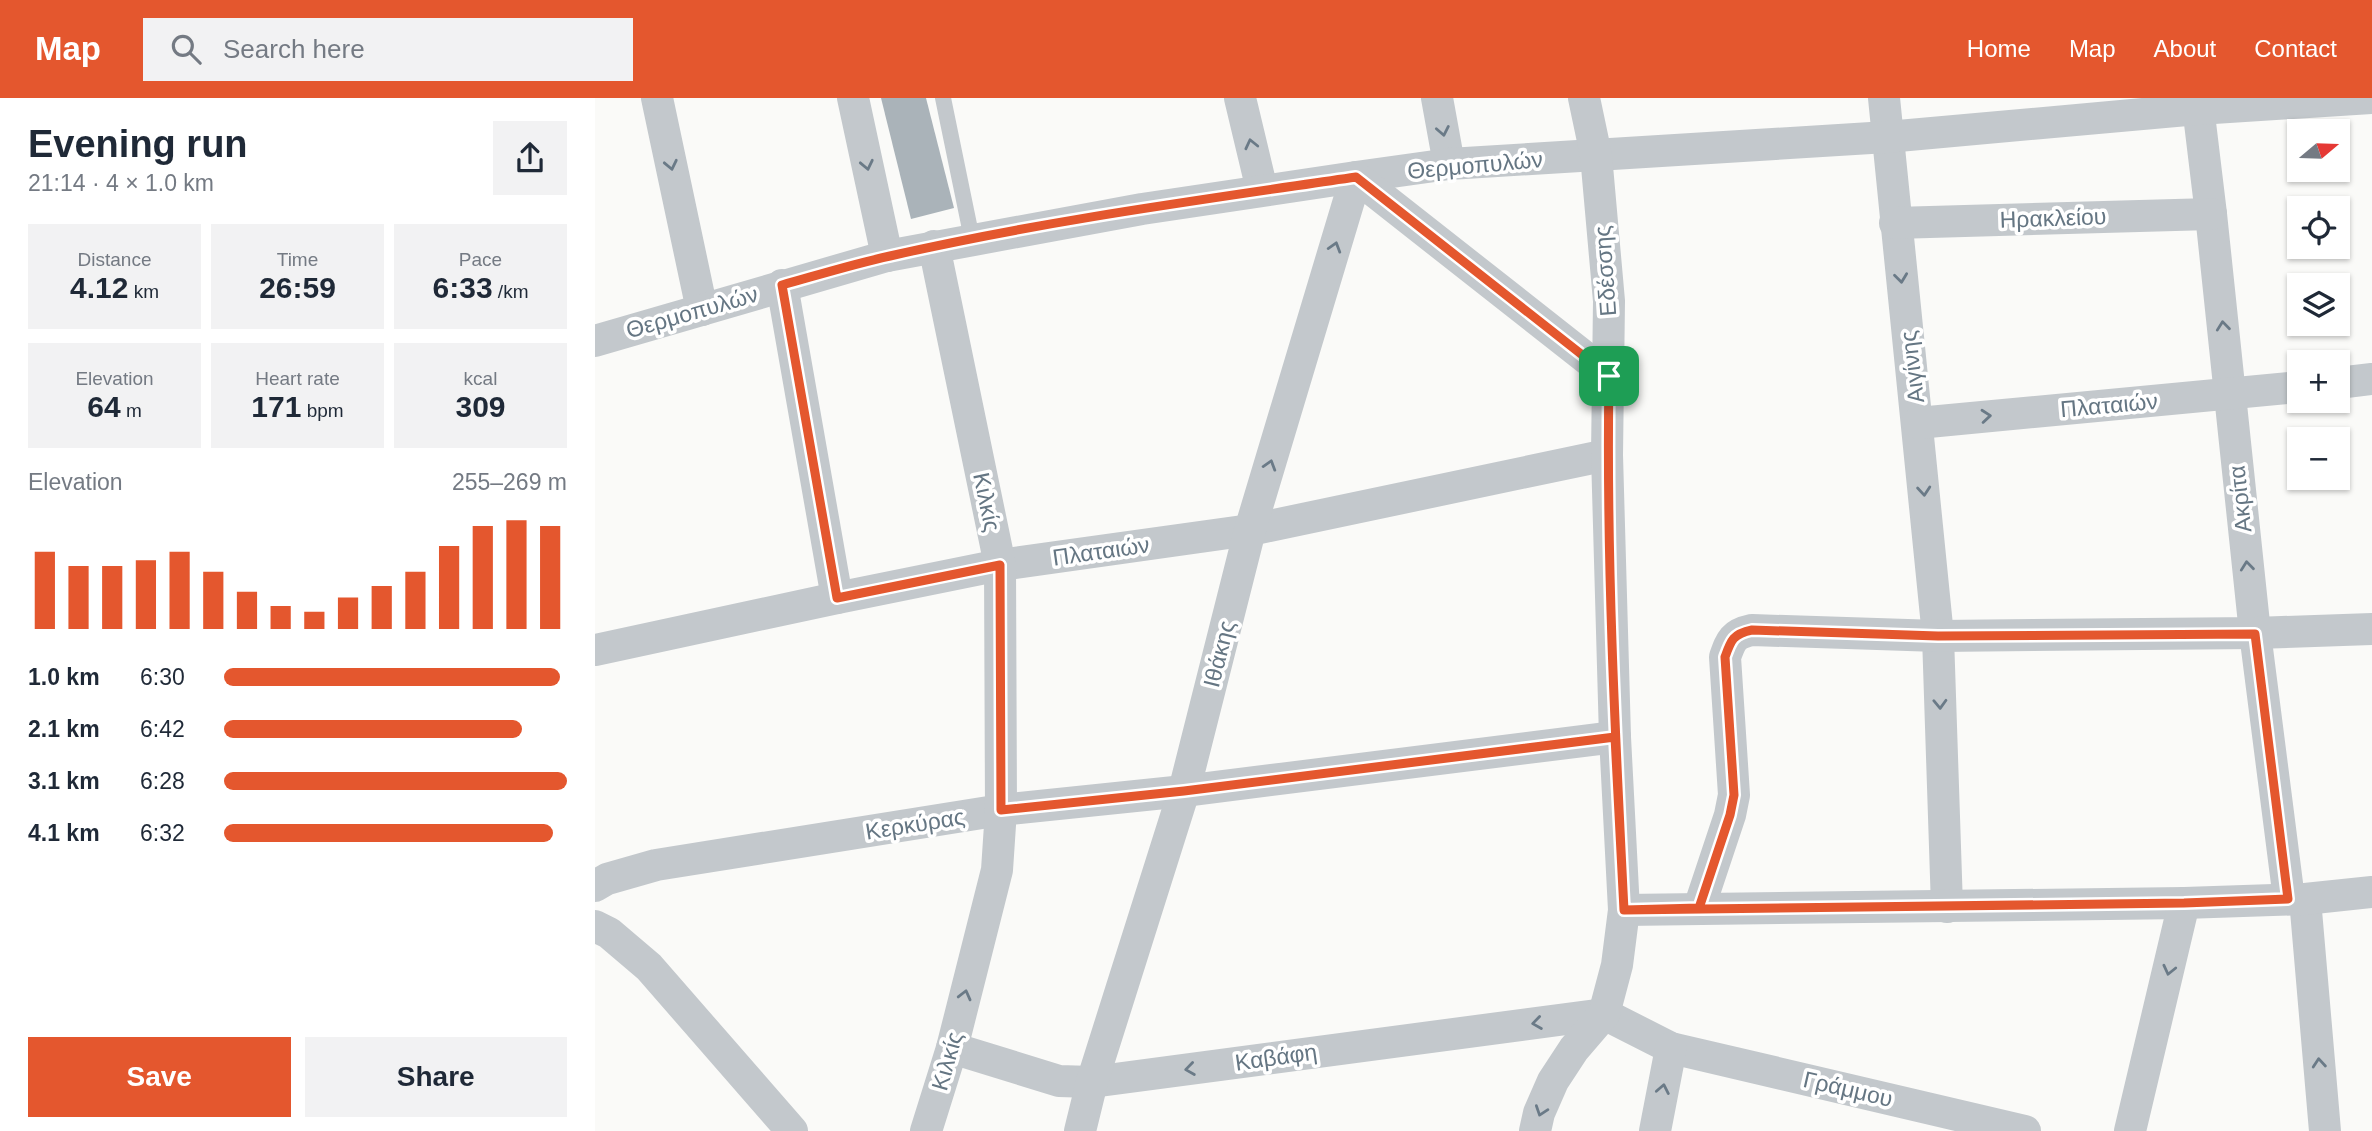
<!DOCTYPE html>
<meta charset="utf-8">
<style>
:root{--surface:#fff;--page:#f2f2f3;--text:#1f2937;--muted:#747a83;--accent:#e4572e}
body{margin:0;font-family:Arial,sans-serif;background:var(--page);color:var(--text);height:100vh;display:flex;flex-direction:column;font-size:26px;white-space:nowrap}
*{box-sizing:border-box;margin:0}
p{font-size:23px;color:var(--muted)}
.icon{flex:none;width:38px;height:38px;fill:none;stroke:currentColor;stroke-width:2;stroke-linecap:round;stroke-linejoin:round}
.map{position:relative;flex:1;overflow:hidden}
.side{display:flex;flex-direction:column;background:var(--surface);width:595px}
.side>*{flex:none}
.needle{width:46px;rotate:71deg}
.fabs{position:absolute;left:1692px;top:21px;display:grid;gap:14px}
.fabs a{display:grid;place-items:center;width:63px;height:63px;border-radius:0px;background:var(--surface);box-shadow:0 2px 5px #0004;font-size:35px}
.pin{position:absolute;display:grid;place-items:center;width:60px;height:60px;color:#fff;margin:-30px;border-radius:14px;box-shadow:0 4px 10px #0006}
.round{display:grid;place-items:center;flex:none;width:74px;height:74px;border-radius:0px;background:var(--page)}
.headline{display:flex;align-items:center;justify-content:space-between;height:119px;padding:0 28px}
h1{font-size:38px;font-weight:800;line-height:52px}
.metrics{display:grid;grid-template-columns:repeat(3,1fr);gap:10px;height:119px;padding:7px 28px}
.metrics div{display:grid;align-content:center;border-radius:0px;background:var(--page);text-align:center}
.metrics b{font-size:30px;font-weight:800}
.metrics small{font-size:19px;font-weight:400}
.metrics p{font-size:19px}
.chart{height:196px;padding:14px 28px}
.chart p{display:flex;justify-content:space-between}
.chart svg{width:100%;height:126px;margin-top:7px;stroke:var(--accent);stroke-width:6}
.primary-button{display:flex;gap:14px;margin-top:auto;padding:14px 28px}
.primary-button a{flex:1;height:80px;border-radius:0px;background:var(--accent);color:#fff;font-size:28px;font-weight:800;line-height:80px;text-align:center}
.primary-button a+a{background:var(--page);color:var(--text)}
ul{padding:0 28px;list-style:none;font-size:23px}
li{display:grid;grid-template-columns:112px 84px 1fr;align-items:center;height:52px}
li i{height:18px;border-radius:9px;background:var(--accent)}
header{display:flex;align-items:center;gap:42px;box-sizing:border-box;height:98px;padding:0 35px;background:var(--accent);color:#fff}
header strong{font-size:33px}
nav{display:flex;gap:38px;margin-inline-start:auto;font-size:24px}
.search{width:490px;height:63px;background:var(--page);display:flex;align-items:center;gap:18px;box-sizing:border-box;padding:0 24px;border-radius:0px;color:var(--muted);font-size:26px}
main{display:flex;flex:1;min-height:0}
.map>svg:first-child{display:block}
</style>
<header>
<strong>Map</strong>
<div class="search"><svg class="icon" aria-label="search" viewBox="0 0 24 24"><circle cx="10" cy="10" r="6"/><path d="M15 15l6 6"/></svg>Search here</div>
<nav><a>Home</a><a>Map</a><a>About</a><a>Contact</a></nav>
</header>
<main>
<section class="side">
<div class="headline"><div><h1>Evening run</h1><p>21:14 · 4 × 1.0 km</p></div><a class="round"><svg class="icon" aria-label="share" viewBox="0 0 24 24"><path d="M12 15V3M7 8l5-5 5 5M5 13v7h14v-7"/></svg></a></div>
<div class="metrics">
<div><p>Distance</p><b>4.12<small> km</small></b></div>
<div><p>Time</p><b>26:59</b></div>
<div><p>Pace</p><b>6:33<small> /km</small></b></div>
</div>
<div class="metrics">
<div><p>Elevation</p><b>64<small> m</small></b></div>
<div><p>Heart rate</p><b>171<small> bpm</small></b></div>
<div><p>kcal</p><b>309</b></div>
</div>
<div class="chart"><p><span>Elevation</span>255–269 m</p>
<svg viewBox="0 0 160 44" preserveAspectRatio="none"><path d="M5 44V17M15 44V22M25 44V22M35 44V20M45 44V17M55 44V24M65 44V31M75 44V36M85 44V38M95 44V33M105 44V29M115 44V24M125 44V15M135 44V8M145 44V6M155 44V8"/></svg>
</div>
<ul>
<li><b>1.0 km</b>6:30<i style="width:98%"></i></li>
<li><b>2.1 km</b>6:42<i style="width:87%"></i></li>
<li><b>3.1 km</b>6:28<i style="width:100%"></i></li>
<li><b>4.1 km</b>6:32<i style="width:96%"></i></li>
</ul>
<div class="primary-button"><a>Save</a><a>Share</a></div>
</section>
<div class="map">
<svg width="1777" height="1033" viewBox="0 0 1777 1033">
<rect width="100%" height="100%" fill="#fafaf8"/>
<path fill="#aab3b9" d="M286,0H331L359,110L316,121Z"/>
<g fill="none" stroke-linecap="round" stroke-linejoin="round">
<path stroke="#c3c8cc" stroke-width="16" d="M348,0L377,141"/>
<g stroke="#c3c8cc" stroke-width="32">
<path d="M62,0L107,212"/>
<path d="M258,0L292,158"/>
<path d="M645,0L667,92"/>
<path d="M842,0L854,66"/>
<path d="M1289,0L1343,538L1352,809"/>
<path d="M1602,0L1616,116L1660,535L1694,801"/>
<path d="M1300,125L1616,116"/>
<path d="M187,187L242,500"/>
<path d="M0,243L292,158L547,111L761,79L854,66L1292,39L1603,11L1777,0"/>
<path d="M1743,285L1777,281"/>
<path d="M1323,325L1704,289"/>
<path d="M0,552L242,500L405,467L655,432L1012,357"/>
<path d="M0,788L12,781L61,767L406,712L589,693L1020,639"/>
<path d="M1710,801L1730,1033"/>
<path d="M1104,810L1135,717L1139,697L1130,559C1136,542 1138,536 1157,532L1343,538L1660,535L1777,531"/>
<path d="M1029,812L1589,805L1710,801L1777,794"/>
<path d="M0,828L14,835L54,869L197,1033"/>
<path d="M1009,916L1076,950L1430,1033"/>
<path d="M357,950L464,983L497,984L1009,916"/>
<path d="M331,1033L357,950L402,772L406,712L405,467L339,148"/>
<path d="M485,1033L497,984L589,693L655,432L761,79L1014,278"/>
<path d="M940,1033L944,1015L958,983L979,951L1009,916L1022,867L1029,812L1020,639L1012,357L1014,203L1001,57L989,0"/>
<path d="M1060,1033L1076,950"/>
<path d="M1535,1033L1589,805"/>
</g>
</g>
<defs><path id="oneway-chevron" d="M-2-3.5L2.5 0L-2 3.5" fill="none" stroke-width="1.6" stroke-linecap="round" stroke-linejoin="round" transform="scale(1.75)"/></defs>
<g stroke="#6a7a87">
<use href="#oneway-chevron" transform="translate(848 33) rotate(79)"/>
<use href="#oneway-chevron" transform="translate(656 46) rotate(-103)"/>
<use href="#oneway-chevron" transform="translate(76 67) rotate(78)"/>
<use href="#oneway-chevron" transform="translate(272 67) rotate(78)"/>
<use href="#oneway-chevron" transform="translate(740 149) rotate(-73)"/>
<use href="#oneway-chevron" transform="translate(1306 180) rotate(83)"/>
<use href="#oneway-chevron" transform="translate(1628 228) rotate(-96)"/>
<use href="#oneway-chevron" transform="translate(1391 318) rotate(-5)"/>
<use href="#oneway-chevron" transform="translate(675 367) rotate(-73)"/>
<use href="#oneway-chevron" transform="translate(1329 393) rotate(85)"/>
<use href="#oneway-chevron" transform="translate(1652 468) rotate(-96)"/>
<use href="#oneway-chevron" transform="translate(1345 606) rotate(88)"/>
<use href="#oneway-chevron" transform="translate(1574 872) rotate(103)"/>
<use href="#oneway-chevron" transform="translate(370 897) rotate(-76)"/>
<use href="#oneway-chevron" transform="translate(942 925) rotate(172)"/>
<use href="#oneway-chevron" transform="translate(1724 965) rotate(-95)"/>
<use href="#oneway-chevron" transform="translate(595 971) rotate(172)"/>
<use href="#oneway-chevron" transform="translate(1068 991) rotate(-79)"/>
<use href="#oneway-chevron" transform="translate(946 1013) rotate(109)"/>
</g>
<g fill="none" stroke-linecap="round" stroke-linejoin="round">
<defs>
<path id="route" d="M1014,278L761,79C605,102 448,123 295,158C258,166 223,177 187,187L242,500L405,467L406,712L589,693L1020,639L1029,812L1589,805L1693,801L1660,536L1343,538L1157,532C1138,536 1136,542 1130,559L1139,697L1135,717L1104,810L1029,812C1020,634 1011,456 1014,278"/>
</defs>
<use href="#route" stroke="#fff" stroke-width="14"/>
<use href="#route" stroke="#e4572e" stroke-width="9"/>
</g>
<g text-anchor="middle" stroke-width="7" stroke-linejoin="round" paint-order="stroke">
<g font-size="23" fill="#657683" stroke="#fff">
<text transform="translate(880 67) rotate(-5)" y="8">Θερμοπυλών</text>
<text transform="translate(1458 120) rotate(-2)" y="8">Ηρακλείου</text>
<text transform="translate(1010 173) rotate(-94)" y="8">Εδέσσης</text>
<text transform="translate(97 214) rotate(-16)" y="8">Θερμοπυλών</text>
<text transform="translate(1317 269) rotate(-97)" y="8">Αιγίνης</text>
<text transform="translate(1514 307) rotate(-5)" y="8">Πλαταιών</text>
<text transform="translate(1645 401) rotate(-96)" y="8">Ακρίτα</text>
<text transform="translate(392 404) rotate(78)" y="8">Κιλκίς</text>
<text transform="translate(506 453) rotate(-8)" y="8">Πλαταιών</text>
<text transform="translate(624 556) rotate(-76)" y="8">Ιθάκης</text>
<text transform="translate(320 726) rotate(-9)" y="8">Κερκύρας</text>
<text transform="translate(681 959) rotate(-8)" y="8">Καβάφη</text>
<text transform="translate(352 963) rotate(-74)" y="8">Κιλκίς</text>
<text transform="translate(1253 991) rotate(13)" y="8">Γράμμου</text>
</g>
</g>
</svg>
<div class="fabs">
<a><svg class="needle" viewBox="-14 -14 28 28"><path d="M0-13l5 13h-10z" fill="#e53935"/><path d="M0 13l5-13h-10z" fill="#747a83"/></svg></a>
<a><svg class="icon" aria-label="locate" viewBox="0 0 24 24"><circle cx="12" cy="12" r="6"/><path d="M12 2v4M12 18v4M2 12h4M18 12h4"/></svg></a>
<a><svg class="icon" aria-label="layers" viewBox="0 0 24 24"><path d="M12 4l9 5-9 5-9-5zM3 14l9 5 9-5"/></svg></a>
<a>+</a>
<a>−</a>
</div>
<div class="pin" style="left:1014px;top:278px;background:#1e9e55"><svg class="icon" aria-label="arrive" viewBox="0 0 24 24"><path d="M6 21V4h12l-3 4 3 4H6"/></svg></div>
</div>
</main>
